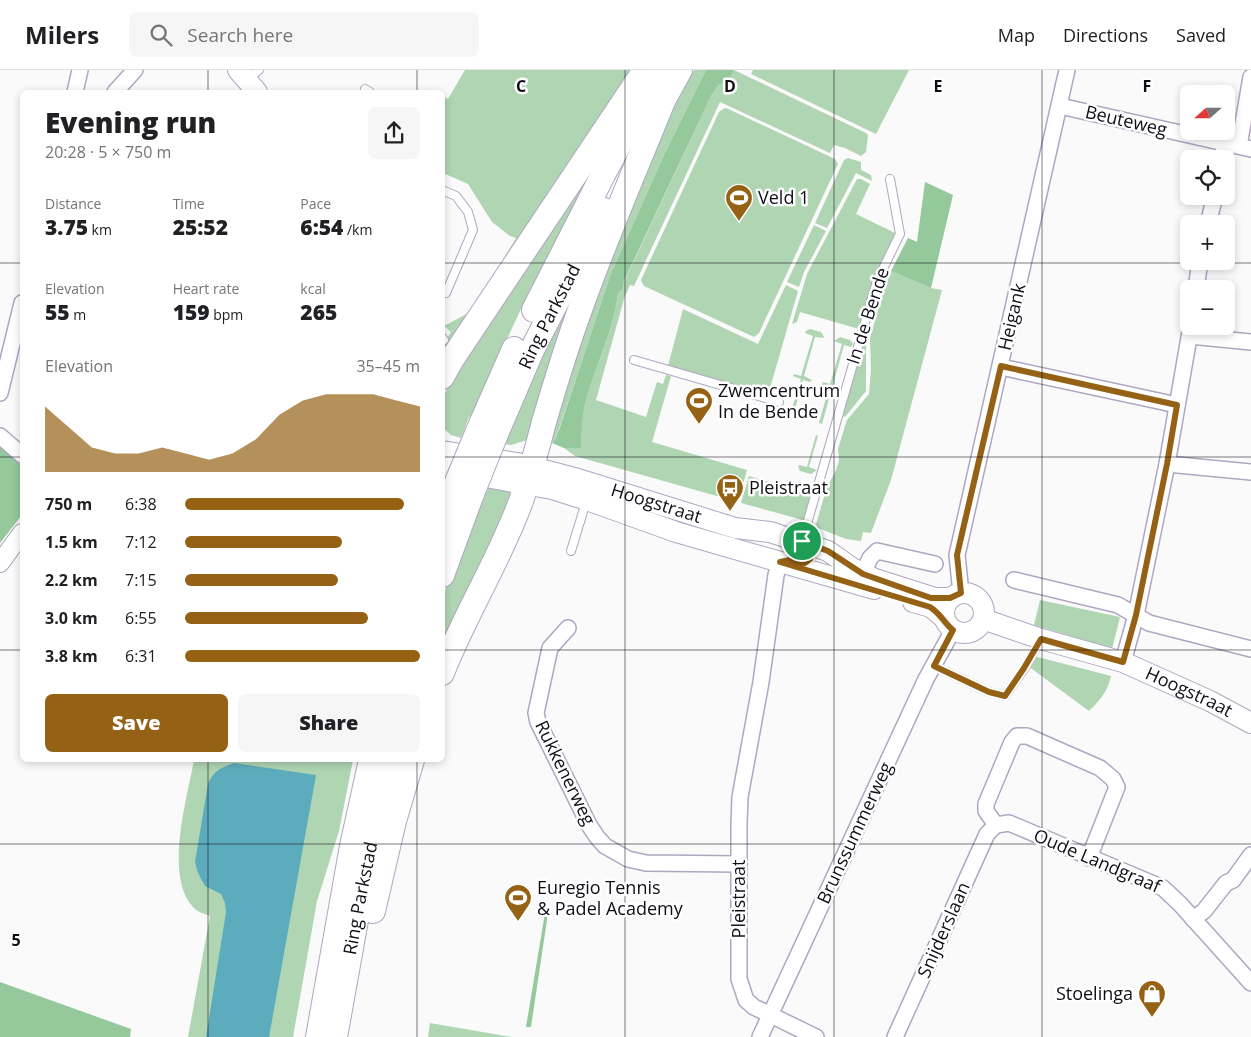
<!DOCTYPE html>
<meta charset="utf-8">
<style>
:root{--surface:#fff;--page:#f6f6f6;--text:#202124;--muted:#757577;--line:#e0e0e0;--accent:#956215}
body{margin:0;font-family:"Open Sans",sans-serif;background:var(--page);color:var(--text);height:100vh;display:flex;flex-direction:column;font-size:19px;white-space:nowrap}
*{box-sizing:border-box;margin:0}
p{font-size:16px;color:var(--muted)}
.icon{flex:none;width:28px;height:28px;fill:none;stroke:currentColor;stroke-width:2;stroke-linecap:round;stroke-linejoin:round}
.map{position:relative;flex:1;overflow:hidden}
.side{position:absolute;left:20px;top:20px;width:425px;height:672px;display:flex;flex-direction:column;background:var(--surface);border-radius:8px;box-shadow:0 2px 8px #0003}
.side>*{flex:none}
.needle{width:32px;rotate:249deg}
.buttons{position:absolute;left:1180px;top:15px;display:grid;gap:10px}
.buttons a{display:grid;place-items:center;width:55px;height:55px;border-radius:8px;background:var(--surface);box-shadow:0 2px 8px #0003;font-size:25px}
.pin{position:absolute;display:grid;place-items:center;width:42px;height:42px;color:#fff;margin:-21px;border:2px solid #fff;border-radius:50%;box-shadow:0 1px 5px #0007}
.round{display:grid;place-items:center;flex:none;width:52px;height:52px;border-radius:8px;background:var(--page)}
.headline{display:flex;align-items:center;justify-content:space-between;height:85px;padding:0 25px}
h1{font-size:28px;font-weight:800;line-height:38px}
.stats{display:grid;grid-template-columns:repeat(3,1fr);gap:8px;height:85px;padding:5px 25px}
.stats div{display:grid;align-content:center}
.stats b{font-size:21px;font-weight:800}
.stats small{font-size:14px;font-weight:400}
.stats p{font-size:14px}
.chart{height:140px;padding:10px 25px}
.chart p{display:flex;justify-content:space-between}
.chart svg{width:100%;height:90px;margin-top:5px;fill:var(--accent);opacity:.7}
.cta{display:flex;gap:10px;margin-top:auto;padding:10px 25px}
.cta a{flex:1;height:58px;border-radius:8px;background:var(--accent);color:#fff;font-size:20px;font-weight:800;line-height:58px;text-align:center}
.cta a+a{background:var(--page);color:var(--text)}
ul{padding:0 25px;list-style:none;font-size:16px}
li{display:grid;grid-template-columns:80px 60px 1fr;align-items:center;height:38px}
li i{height:12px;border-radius:6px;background:var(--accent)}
header{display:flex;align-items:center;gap:30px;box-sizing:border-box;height:70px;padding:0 25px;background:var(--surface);border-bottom:1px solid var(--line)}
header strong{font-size:24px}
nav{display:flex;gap:28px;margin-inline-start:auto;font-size:18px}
.search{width:350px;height:45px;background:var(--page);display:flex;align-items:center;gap:12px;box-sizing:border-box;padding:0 18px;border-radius:8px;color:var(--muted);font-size:19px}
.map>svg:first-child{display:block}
</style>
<header>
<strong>Milers</strong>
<div class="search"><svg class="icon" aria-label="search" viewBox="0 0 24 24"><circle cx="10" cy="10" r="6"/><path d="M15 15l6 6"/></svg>Search here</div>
<nav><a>Map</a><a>Directions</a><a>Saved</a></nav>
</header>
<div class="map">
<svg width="1251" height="967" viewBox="0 0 1251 967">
<rect width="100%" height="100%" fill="#fafafa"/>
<g fill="#afd5b3">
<path d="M465,0H631L443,297V275L451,262L444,256L472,241L516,168L510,166L492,152L468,114L443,103V26L448,29Z"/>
<path d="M694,0H706L664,85L610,206L556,368L552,373H550L548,357L647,89Z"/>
<path d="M734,0L866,63L868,65L866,82L861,86L845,78L834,75L830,83L720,32L634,216L630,215L624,229L596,330L646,347L657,312L663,314L666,305L671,306L652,372L747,400L738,432L575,386L564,378H581C582,361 582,343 587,327C597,292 614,259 618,223L623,219L624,212L711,26L719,14L728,15Z"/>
<path d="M753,0H909L876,64L751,4Z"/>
<path d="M641,12L536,216L532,215L472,345L469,347L461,368L451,365L443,358L442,328L455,305Z"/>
<path d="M726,38L835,89L838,94L759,263L754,267L644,216L641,210L719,42L723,39Z"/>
<path d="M848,88L861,92V100L871,105L872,111L856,103L827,158L815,153L844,90Z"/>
<path d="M857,109H861L870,114L856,144L895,163L873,210L859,259L800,242L797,252L792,254L807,204Z"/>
<path d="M814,155L826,161L804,202L799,217L787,212Z"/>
<path d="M582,196L527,370L511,375L504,374L512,356L511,354Z"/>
<path d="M891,201L931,218L942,220L891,410L871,463L863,462L861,471L846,469L818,458L816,454L827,417L836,400L839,391L838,379L845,356L847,350L869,324L871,300L870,268L886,212Z"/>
<path d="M786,215L798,221L768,325L668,296L683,239L758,274Z"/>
<path d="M810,259L821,262L824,267L823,268L815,267L804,306L812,310L810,312L803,310L793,346L790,345L801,309L793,306L794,304L801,306L813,266L805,263L806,261Z"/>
<path d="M840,267L850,270L853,274L851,277L844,275L833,315L840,318L839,320L832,318L822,354L819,353L829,317L822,315L823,312L830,314L842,274L834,271Z"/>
<path d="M864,272L866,273V321L845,347L843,346Z"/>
<path d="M816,365L818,366L809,397L817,400L811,404L800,401L798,396L799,395L807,397Z"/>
<path d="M749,406L800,421L803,414L807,415C814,424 806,439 803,450L741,433Z"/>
<path d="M488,413L517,417L443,593V528L448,512L488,419L486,418Z"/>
<path d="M1040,530L1120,547L1112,579L1034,555Z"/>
<path d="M1034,586L1111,606C1108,621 1100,630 1089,641L1028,596Z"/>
<path d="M194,690H353L339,761L317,831L293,967H188L210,846C205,844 197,842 193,837C164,806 187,729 194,690Z"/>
<path d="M430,953L512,967H428Z"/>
</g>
<g fill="#95c89b">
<path d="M706,0H734L728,15L719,14L711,26L624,211L623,219L618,223C614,259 597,292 587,327C582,343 582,361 581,378H564L552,373L556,368L560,357L610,206L664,85Z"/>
<path d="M925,112L953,125L931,218L891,201L908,168L917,172Z"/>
<path d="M0,376L22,396V445L0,473Z"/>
<path d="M545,843H548L531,957H526Z"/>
<path d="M0,912L131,959L130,967H0Z"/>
</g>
<path fill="#5cacbd" d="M234,693L316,705L269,967H206L226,842L225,833L221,824L205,816L198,803L195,792L208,714C214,700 221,698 234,693Z"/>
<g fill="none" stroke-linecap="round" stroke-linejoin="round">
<defs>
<g id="service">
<path d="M247,10L259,0"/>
<path d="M365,19L370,22"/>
<path d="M442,120L456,126L468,142L473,160L446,223"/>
<path d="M442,267L444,270"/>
<path d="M634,290L779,332"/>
<path d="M802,471L877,211L900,164L890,109"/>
<path d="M571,481L586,432"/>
<path d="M934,596L989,622L1005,626L1024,599L1040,571"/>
</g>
<g id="minor">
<path d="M75,22L80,0"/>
<path d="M115,22L135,0"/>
<path d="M1060,36L1251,79"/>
<path d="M1239,76L1251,7"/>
<path d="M1222,89L1225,73"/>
<path d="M1208,154L1215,126"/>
<path d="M1196,219L1200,191"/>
<path d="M1190,266L1251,272"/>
<path d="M1001,297L1177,335"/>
<path d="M0,323L22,233"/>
<path d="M0,366L22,385"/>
<path d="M1167,394L1251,402"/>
<path d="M780,492L776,505L761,612L740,727L739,754V909L746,930L754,937L816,967"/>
<path d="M863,504L870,488L877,481L935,494"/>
<path d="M1014,510L1118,535L1149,553L1251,579"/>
<path d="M961,523L957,485L1067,0"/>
<path d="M568,558L550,578L536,643L538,652L589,755L597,767L605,776L628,789L646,793L739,794"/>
<path d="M1123,592L1136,545L1167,394L1191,256"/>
<path d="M996,755L1009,753L1163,818L1180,834L1251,913"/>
<path d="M996,755L986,741V734L1012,672L1017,666H1027L1100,698L1113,709L1117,717L1089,788"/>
<path d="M1193,849L1204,841L1226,813L1233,810L1251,785"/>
<path d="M760,967L926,609L953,560"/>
<path d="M895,967L987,764L996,755"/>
</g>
<path id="tertiary" d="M0,493L22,463"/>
<g id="secondary">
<path d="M238,0L257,22"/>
<path id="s1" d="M442,381L517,393L578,409L735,458L770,462L828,481L852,498L875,509L935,528H950"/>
<path d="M442,399L552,419L587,430L676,462L874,519"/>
<circle cx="964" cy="543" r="20"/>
<path d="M913,532L931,537L944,548"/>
<path id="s2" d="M983,549L1041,569L1123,592L1210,631L1251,653"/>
</g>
<g id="trunk">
<path d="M658,40L680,0"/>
<path d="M534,240L605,101L660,0"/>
<path d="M442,307L452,289L641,6"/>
<path d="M478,361L514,279"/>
<path id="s3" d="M496,364L532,280L604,140"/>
<path d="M442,454L454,419"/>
<path d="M442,505L473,421"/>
<path d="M442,603C465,544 499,491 521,431C530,405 537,379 544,352C554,318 564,284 576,251C602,175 635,101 665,26"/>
<path d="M373,841L394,751L412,690"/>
<path d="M318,967L352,776L371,690"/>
<path id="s4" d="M335,967L360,828L389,690"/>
</g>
</defs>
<use href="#service" stroke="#afa6c2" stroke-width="10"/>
<use href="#minor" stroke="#afa6c2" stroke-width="18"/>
<use href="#tertiary" stroke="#afa6c2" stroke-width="20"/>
<use href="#secondary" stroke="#afa6c2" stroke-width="22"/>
<use href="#trunk" stroke="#afa6c2" stroke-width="26"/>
<use href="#service" stroke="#fff" stroke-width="8"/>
<use href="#minor" stroke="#fff" stroke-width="15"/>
<use href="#tertiary" stroke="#fff" stroke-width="18"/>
<use href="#secondary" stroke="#fff" stroke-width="20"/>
<use href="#trunk" stroke="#fff" stroke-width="24"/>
<defs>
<g id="trunk-bridge">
<path d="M454,419L478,361"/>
<path d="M473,421L496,364"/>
</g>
</defs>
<use href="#trunk-bridge" stroke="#afa6c2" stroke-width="26" stroke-linecap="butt"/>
<use href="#trunk-bridge" stroke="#fff" stroke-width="24"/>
</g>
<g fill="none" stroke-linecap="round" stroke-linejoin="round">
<defs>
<path id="route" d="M1001,296L1177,335L1167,394L1136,545L1123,592L1041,569L1024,598L1005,626L989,622L934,596L953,560C944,553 942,545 930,537L780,492L790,490L805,493L810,489L812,480L802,471L828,481L863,504L931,528H950L961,523L957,485Z"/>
</defs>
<use href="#route" stroke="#fff" stroke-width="10"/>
<use href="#route" stroke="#956215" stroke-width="6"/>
</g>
<path fill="none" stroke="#100d17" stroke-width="1" stroke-opacity="0.55" d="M208,0V22M417,0V22M625,0V967M834,0V967M1042,0V967M0,193H22M442,193H1251M0,387H22M442,387H1251M0,580H22M442,580H1251M208,690V967M417,690V967M0,774H1251"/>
<defs>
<symbol id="stadium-pin" viewBox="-11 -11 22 30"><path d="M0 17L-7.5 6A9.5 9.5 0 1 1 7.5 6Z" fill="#956215" stroke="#fff"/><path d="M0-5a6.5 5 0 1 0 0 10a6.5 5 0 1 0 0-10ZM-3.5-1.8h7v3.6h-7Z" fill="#fff"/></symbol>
<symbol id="bus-pin" viewBox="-11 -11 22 30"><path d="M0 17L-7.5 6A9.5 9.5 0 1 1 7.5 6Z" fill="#956215" stroke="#fff"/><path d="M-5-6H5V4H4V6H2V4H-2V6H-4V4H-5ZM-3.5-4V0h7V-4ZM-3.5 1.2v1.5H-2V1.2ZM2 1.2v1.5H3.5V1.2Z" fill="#fff"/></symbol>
<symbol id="shop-pin" viewBox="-11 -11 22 30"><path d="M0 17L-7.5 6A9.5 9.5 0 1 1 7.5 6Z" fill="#956215" stroke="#fff"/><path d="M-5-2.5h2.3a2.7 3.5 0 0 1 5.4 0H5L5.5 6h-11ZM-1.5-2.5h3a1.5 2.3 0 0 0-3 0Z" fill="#fff"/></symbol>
</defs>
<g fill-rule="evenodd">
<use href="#stadium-pin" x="723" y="112" width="32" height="43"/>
<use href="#stadium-pin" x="683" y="315" width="32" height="43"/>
<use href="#bus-pin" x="714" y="402" width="32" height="43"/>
<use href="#stadium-pin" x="502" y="812" width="32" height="43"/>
<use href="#shop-pin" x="1136" y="908" width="32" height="43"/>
</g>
<g text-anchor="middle" stroke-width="5" stroke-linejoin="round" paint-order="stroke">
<g font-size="18" fill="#100d17" stroke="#fff">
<text transform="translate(1126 51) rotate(13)" y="6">Beuteweg</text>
<text transform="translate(868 246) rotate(-72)" y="6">In de Bende</text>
<text dy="6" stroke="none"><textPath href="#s3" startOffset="129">Ring Parkstad</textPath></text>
<text transform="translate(1012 247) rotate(-77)" y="6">Heigank</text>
<text dy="6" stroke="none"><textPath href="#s1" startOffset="221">Hoogstraat</textPath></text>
<text dy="6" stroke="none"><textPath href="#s2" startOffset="219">Hoogstraat</textPath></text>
<text transform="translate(565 703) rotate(64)" y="6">Rukkenerweg</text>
<text transform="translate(855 763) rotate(-65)" y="6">Brunssummerweg</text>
<text transform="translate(1097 791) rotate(23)" y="6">Oude Landgraaf</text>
<text dy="6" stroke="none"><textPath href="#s4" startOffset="141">Ring Parkstad</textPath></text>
<text transform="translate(739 829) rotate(-90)" y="6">Pleistraat</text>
<text transform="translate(944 860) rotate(-66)" y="6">Snijderslaan</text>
</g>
<g font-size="18" fill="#100d17" stroke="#fff" text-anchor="start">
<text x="758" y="134">Veld 1</text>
<text x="718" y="327">Zwemcentrum<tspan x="718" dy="21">In de Bende</tspan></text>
<text x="749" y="424">Pleistraat</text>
<text x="537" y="824">Euregio Tennis<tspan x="537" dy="21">&amp; Padel Academy</tspan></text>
<text x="1133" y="930" text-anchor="end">Stoelinga</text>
</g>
</g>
<g font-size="16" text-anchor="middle" font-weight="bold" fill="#100d17" stroke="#fff" stroke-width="5" stroke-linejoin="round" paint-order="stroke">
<text x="521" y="22">C</text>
<text x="730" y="22">D</text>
<text x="938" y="22">E</text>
<text x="1147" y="22">F</text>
<text x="16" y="876">5</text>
</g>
</svg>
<div class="buttons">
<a><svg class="needle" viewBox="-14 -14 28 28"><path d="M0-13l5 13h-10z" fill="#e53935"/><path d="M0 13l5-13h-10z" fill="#757577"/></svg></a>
<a><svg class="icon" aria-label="locate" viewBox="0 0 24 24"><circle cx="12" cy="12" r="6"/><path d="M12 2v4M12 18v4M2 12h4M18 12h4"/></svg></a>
<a>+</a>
<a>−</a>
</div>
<div class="pin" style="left:802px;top:471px;background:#1e9e55"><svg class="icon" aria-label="arrive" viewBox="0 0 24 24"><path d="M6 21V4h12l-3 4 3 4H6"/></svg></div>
<section class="side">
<div class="headline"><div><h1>Evening run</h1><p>20:28 · 5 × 750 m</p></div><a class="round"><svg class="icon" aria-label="share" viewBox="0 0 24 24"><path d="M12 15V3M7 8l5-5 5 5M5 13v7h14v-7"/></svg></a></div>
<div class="stats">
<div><p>Distance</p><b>3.75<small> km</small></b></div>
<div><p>Time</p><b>25:52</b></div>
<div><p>Pace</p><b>6:54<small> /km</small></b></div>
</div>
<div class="stats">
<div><p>Elevation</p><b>55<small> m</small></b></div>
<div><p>Heart rate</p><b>159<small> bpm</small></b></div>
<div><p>kcal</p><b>265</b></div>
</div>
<div class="chart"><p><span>Elevation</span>35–45 m</p>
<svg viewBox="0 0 160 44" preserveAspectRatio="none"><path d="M0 44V12L10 22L20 32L30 35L40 35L50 32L60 35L70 38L80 35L90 28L100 16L110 9L120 6L130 6L140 6L150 9L160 12V44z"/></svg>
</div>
<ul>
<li><b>750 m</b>6:38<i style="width:93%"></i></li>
<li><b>1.5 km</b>7:12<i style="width:67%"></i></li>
<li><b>2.2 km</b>7:15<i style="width:65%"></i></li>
<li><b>3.0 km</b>6:55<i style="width:78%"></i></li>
<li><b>3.8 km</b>6:31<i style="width:100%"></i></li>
</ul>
<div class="cta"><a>Save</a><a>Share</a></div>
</section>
</div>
